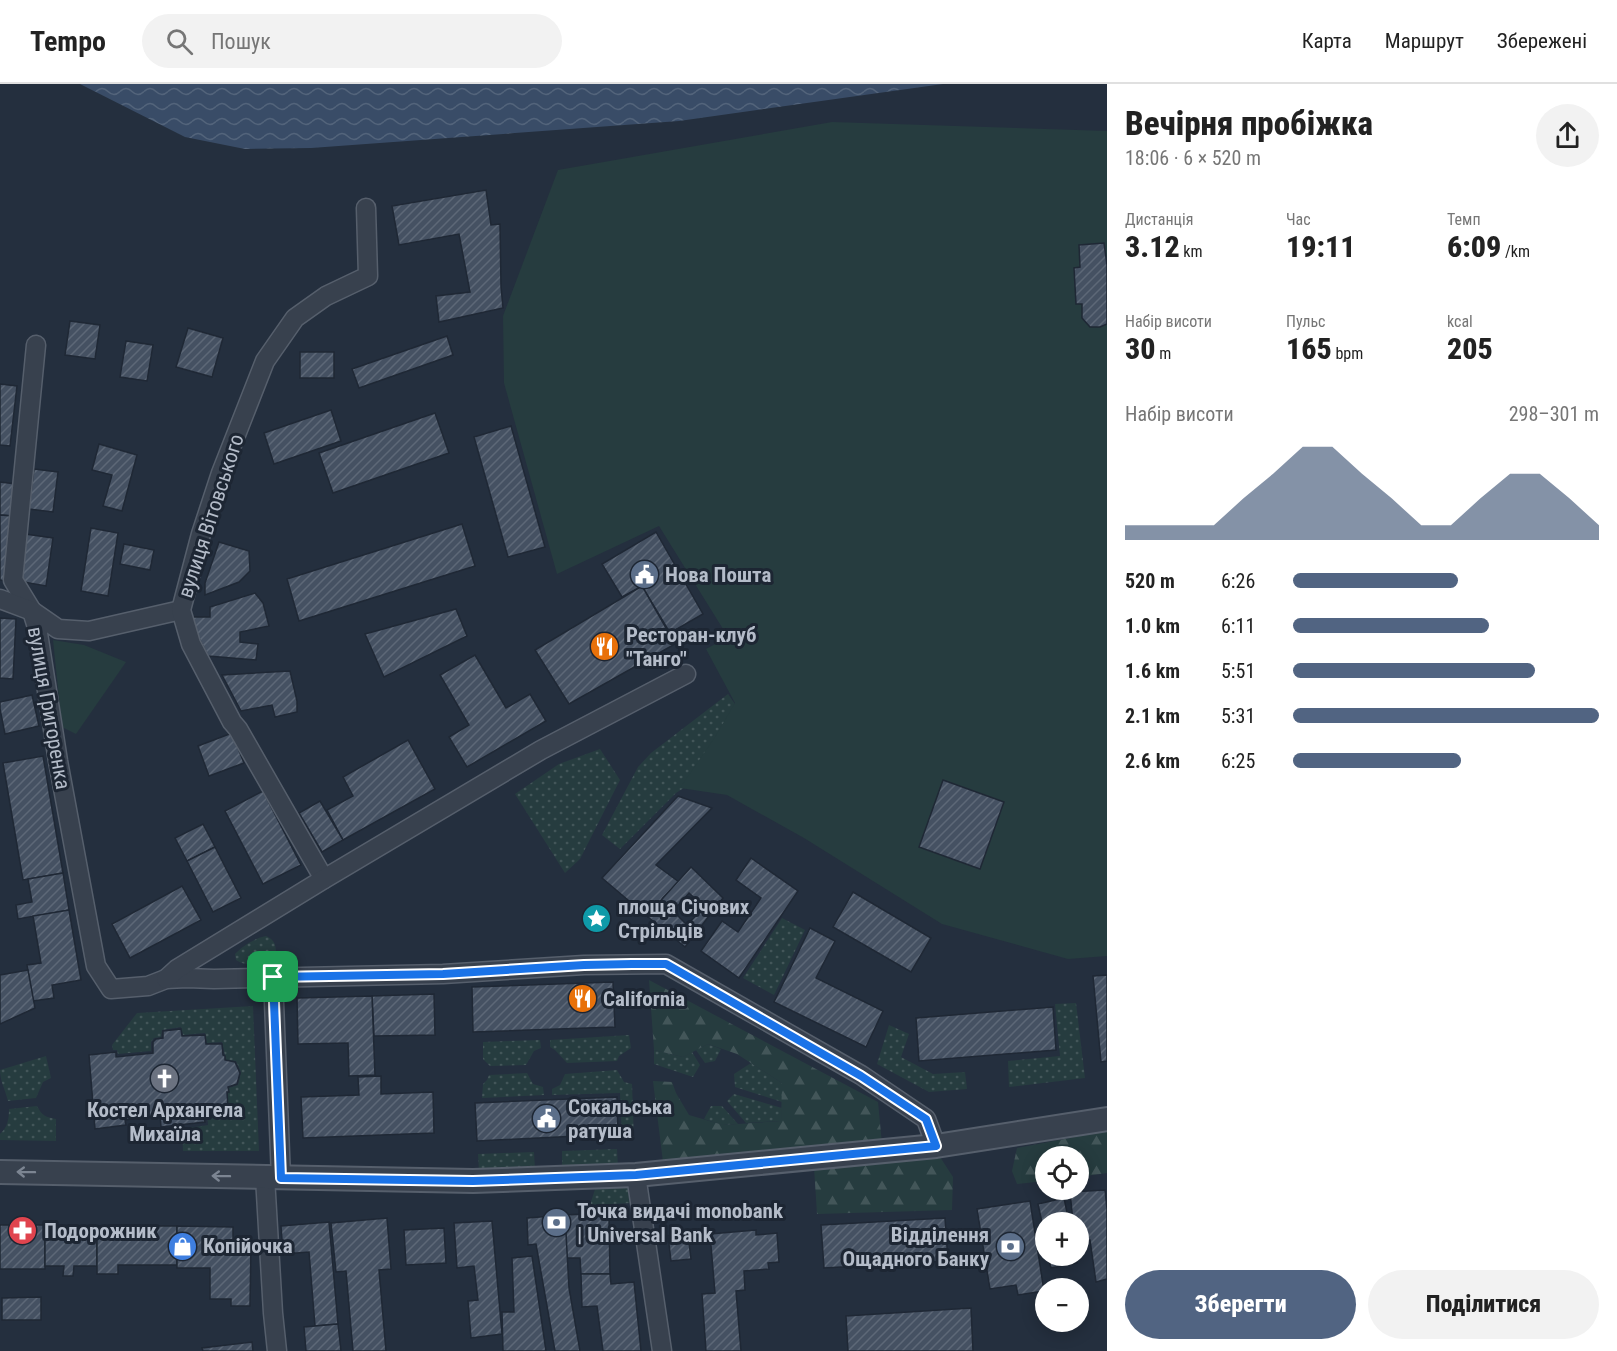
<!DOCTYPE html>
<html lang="uk">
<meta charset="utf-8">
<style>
:root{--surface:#fff;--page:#f2f2f2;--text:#222;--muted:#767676;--line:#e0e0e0;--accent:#516482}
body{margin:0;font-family:"Roboto Condensed",sans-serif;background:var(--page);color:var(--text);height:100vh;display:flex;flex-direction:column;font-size:22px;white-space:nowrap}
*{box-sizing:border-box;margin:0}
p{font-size:20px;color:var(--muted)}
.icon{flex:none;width:33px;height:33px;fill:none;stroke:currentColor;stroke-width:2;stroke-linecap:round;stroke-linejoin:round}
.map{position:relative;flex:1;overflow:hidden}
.side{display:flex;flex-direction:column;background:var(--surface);width:510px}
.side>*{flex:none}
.controls{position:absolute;left:1035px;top:1062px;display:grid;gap:12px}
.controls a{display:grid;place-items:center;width:54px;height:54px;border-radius:50%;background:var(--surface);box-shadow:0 3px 15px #0003;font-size:30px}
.pin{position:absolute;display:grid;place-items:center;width:51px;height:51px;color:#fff;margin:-26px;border-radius:12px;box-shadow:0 3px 9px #0006}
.round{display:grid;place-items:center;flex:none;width:63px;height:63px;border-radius:32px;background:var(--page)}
.headline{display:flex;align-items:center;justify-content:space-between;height:102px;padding:0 18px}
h1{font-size:33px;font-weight:800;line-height:45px}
.figures{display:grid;grid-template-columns:repeat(3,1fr);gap:9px;height:102px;padding:6px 18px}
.figures div{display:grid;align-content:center}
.figures b{font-size:30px;font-weight:800}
.figures small{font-size:16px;font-weight:400}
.figures p{font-size:16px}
.chart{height:168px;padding:12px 18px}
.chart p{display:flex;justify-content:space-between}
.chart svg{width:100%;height:108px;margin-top:6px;fill:var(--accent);opacity:.7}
.cta{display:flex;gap:12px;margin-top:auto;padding:12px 18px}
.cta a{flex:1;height:69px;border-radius:36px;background:var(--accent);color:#fff;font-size:24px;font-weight:800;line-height:69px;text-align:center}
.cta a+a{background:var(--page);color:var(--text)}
ul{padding:0 18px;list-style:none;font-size:20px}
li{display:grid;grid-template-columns:96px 72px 1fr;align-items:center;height:45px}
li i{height:15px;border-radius:8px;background:var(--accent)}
header{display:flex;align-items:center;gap:36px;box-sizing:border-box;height:84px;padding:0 30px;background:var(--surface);border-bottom:2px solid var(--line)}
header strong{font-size:28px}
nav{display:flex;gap:33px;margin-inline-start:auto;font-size:21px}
.search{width:420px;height:54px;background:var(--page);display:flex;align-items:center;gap:15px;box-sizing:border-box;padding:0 21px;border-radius:33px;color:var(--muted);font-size:22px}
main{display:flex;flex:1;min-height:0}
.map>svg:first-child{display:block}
</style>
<header>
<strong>Tempo</strong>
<div class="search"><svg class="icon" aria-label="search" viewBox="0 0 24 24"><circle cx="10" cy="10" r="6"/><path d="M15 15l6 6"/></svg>Пошук</div>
<nav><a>Карта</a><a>Маршрут</a><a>Збережені</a></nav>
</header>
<main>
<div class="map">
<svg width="1107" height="1267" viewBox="0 0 1107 1267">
<defs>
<pattern id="grass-dots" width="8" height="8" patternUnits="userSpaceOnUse" patternTransform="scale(1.5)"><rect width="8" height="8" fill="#263c3f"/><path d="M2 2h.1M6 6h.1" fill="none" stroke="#435659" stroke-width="1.8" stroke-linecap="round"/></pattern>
<pattern id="forest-firs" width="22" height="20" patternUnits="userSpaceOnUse" patternTransform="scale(1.5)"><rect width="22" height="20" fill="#263c3f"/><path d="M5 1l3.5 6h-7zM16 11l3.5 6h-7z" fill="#435659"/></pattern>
<pattern id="water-waves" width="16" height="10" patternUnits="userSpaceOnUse" patternTransform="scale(1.5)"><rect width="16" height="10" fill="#394c67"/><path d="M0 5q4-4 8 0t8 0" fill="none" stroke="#53647b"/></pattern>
<pattern id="building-hatch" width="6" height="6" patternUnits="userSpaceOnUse" patternTransform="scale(1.5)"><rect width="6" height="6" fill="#455162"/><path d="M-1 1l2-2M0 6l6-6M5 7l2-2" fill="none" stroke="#5d6877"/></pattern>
</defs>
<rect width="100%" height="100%" fill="#242f3e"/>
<g fill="url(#grass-dots)">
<path d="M728,610L737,623L690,700L676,709L620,765L602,751L638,683L651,669Z"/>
<path d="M600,665L620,696L580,775L565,789L515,710L559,680Z"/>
<path d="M782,834L805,846L774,911L743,894Z"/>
<path d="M266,852C275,856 276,861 276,871C268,881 247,884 236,876L235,870C242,862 255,854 266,852Z"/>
<path d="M1076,919L1085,994L1009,1003L1008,977L1060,972L1055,920Z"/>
<path d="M253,922L259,1067H183L182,1045L208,1041L207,1028L228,1024V1009L229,1008V1004L238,1001L241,988L236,977L226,976L222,958L207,959L205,949L183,951L181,943L162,946L161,953L154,954L151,958V967L118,970L117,966H113L112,961L137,929Z"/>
<path d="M889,941L909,950L901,973L933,990L965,988L967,1005L929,1008L877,980Z"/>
<path d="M629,951L631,964L619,972L617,977L567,979L555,966L550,963V956Z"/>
<path d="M540,956L541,964L534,967L526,981L490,982L483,975V958Z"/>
<path d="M708,960L721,965L715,977L705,979L696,966Z"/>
<path d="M654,966L683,973L692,968L700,981L693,993L654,980Z"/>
<path d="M46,972L51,994L43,998L36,1014L8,1017C5,1005 0,997 0,986Z"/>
<path d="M751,979L782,999V1018L735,1003L734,990Z"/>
<path d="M617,986L624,998L632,1000L634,1056H622L620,1009L552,1011V1005L560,1001L565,990Z"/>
<path d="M527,989L533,1000L543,1003L544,1011L482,1014L483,1000L487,996L489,991Z"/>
<path d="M734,1010L782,1024L781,1037L746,1039L727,1017Z"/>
<path d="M37,1022C42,1032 46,1033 56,1035V1057L0,1056V1050C8,1043 9,1034 9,1025Z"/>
<path d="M711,1022H722L738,1040L722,1041L704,1035Z"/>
<path d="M617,1065L618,1084L562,1085V1067Z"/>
<path d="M534,1068L535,1086L479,1088L478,1070Z"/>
<path d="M597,1099L627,1100L630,1105L632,1119L590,1121Z"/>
</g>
<g fill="url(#forest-firs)">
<path d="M649,896L878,1018L882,1060L663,1078L653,997L672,998L676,1009L689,1031L723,1041L781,1037L782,999L737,970L708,960L683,973L654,966Z"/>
<path d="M1107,1047V1089L1079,1093L1078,1072H1046L1045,1097L1017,1100L1012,1087L1017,1064Z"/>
<path d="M940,1073L953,1093L952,1126L817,1130L814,1083Z"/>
</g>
<g fill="#263c3f">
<path d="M832,38L1107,47V872L1068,875L942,840L804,754L727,711L680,704L715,653L735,619L706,565L728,553L659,442L557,490L504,299L503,232L558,86Z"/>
<path d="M53,556L84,561L126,578L76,650L62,643Z"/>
</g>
<path fill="url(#water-waves)" d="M80,0H943L679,37L311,64L245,65L185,53Z"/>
<g fill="url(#building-hatch)" stroke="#1f2835" stroke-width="1.5" fill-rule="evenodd">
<path d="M486,106L491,141L500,140L501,202L503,224L439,238L436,212L470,208L459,150L399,161L392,122Z"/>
<path d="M1104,159L1107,181V240L1100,243H1090L1082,234V220H1076L1074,184L1080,183L1079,161Z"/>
<path d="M70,237L100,241L95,275L65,271Z"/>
<path d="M188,244L223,254L212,293L176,283Z"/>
<path d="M447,252L453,271L359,304L352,285Z"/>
<path d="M126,257L153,261L147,297L120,293Z"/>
<rect x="300" y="268" width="34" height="26"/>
<path d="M0,300L17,302L10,362L0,361Z"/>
<path d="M331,326L341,357L274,380L264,349Z"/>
<path d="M435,329L449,369L333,409L319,369Z"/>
<path d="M511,342L545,463L508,473L474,353Z"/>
<path d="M99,360L137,371L122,427L103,422L112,391L92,386Z"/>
<path d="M34,385L58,388L53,428L29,425Z"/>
<path d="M0,398L16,400L13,432L0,431Z"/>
<path d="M0,431L13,432L5,497L0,496Z"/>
<path d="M462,440L475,482L299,537L287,495Z"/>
<path d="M91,444L118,449L108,512L81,507Z"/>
<path d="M656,448L703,530L670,549L642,502L622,513L602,480Z"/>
<path d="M25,450L53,454L46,502L18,497Z"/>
<path d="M219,458L249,467L250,487L239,498L205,511V499Z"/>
<path d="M124,460L154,466L150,486L120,480Z"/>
<path d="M642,502L675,560L569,620L535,566Z"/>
<path d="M255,509L263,519L269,542L240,548V558L258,560L256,576L208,572L188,533H210V523Z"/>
<path d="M456,525L467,552L384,593L365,550Z"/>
<path d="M0,534L16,535L13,595L0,594Z"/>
<path d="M475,571L506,624L530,610L546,637L467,683L449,653L469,641L440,591Z"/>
<path d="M290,587L297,617V628L275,633L272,621L241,627L222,591Z"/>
<path d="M32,611L39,642L5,650L0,625V618Z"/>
<path d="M232,649L244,679L209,692L198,662Z"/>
<path d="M408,656L435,705L343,756L327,726L353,712L343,693Z"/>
<path d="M43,672L63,789L23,796L3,679Z"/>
<path d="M943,696L1004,718L980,785L919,763Z"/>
<path d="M263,707L301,781L263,800L225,727Z"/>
<path d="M678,712L712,724L656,781L679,798L663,814L648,833L602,794Z"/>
<path d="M320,717L343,756L322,768L299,729Z"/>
<path d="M203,740L215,763L187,777L175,754Z"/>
<path d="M215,763L241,814L213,828L187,777Z"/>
<path d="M751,774L798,807L739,894L701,867L722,837L738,848L761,814L736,796Z"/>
<path d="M691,783L723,814L685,863L648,833L663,814ZM689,809L704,823L687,841L673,827Z"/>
<path d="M63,789L69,826L18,835L16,821L32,818L28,795Z"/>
<path d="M182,802L201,836L130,874L112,840Z"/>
<path d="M853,808L931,854L911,888L833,843Z"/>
<path d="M69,826L81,896L52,901L54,914L33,917L27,881L41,879L33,832Z"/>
<path d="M810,844L835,857L816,894L883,927L866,963L774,918Z"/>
<path d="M28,886L35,924L0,940V891Z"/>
<path d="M1107,891V977L1101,978L1093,892Z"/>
<path d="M613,898L615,943L473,948L472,903Z"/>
<path d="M434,910L435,951L374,952L372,912Z"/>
<path d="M372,912L375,991L349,992L348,959L298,960L297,914Z"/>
<path d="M1053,923L1056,966L919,977L916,934Z"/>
<path d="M181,945L182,952L205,951L206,960H222L223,971L225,972V976L235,978L240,989L237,1000L228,1003L229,1008H227L228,1024L203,1027L205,1038L161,1043L160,1031L125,1036L126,1041L95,1045L89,971L116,968V973L153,969V958L156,955L163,954V947Z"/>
<path d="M381,992V1010L433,1008L434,1049L303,1054L301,1013L359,1011L358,993Z"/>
<path d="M617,1013L618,1050L477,1057L475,1019Z"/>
<path d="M1105,1106L1107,1125V1195L1096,1198L1090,1156L1078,1158V1138H1073L1070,1108Z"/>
<path d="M1064,1114L1069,1138H1046V1157L1038,1120Z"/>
<path d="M1030,1117L1044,1207L1018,1211L1016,1201L990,1205L977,1125Z"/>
<path d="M604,1129L609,1133L610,1190H581L580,1174H566L565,1131Z"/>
<path d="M565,1131L569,1204L580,1267H555L536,1160L528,1161L527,1134Z"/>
<path d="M387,1134L391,1185L379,1186L386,1267H353L346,1187L336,1188L331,1139Z"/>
<path d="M945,1134L948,1177L824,1184L821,1141Z"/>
<path d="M492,1137L502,1250L471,1254L468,1217L478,1216L474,1182L457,1184L454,1139Z"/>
<path d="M329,1138L338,1240L315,1242L309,1168L283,1170L281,1142Z"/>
<rect x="0" y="1141" width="45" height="44"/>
<path d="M45,1141L97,1142V1182H74L73,1192H63L64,1182H45Z"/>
<path d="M97,1142H177V1181H118V1190H97Z"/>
<path d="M177,1142L233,1143V1159H251L250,1222H231V1215H210V1184H177Z"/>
<path d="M444,1144L446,1179L406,1181L404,1146Z"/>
<path d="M756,1146V1151L777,1149L779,1178L768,1179L769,1185L744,1187L745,1206L736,1207L741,1267H706L702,1210L715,1209L710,1150Z"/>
<path d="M688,1150L691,1175L671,1177L668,1152Z"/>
<path d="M532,1172L546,1267H503L502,1228H514L512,1174Z"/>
<path d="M1048,1172H1075L1077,1179L1051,1184Z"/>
<path d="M581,1190H610L611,1200L634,1198L641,1267H603L597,1222L582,1223Z"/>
<path d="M41,1213V1236H2V1214Z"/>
<path d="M971,1224L973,1267H848L846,1232Z"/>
<path d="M338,1240L341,1267H306L304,1243Z"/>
<path d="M252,1258L253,1267H203L202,1264Z"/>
</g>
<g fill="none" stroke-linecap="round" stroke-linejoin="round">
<defs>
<g id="minor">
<path d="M36,261L13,496L32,527L37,543L58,677L96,882L111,905L148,902L166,895L187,894L214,895L443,890L584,881L666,880L861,991L926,1035L936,1062"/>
<path d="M0,515L32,527L58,545L89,547L181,526"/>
<path d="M324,795L238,645L232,638L191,560L181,526L201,450L221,389L265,277L295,234L326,212L368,192L366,124"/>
<path d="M273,893L281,1094"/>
<path d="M166,895L177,885L324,795L541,666L686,590"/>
<path d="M636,1091L662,1267"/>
<path d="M265,1093L273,1229L277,1267"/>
</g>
<path id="tertiary" d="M0,1088L473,1097L636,1091L936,1062L1107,1035"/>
</defs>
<use href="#minor" stroke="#565f6c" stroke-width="21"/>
<use href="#tertiary" stroke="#565f6c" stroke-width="26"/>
<use href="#minor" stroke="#38414e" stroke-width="18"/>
<use href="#tertiary" stroke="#38414e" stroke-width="22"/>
</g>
<defs><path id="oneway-shaft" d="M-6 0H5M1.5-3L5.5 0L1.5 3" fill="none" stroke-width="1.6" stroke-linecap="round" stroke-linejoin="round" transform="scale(1.5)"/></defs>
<g stroke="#7c8592">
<use href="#oneway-shaft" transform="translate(26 1088) rotate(-179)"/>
<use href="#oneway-shaft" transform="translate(221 1092) rotate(-179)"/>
</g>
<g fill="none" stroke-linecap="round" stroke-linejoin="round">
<defs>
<path id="route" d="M632,880H666L861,992L926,1035L936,1062L636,1091L473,1097L281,1094L273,893L443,890L584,881Z"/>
</defs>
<use href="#route" stroke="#fff" stroke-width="12"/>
<use href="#route" stroke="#1a73e8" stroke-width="8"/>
</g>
<defs>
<symbol id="civic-disc" viewBox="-11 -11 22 22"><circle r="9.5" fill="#5c6f8a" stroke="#1d2633"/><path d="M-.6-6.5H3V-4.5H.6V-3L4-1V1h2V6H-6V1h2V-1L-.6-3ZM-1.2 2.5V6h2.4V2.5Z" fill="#fff"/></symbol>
<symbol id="restaurant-disc" viewBox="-11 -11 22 22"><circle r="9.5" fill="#e8710a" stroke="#1d2633"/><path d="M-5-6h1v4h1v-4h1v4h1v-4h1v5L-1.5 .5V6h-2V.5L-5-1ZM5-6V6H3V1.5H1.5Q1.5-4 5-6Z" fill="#fff"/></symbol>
<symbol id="sight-disc" viewBox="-11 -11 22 22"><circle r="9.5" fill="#0f9aa8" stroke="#1d2633"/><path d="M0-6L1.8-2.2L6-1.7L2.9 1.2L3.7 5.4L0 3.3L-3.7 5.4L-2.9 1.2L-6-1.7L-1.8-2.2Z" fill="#fff"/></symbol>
<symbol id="church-disc" viewBox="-11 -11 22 22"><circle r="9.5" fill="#6b7280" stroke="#1d2633"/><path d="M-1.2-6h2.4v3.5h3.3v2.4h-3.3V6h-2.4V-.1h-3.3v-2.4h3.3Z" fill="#fff"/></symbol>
<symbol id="bank-disc" viewBox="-11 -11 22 22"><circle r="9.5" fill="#5c6f8a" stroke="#1d2633"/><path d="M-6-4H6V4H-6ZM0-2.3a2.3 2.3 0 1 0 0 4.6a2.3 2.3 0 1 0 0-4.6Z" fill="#fff"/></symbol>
<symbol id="pharmacy-disc" viewBox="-11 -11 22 22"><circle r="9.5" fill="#e0444e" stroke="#1d2633"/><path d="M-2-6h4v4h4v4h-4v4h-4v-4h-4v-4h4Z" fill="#fff"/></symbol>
<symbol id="shop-disc" viewBox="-11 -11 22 22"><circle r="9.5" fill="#3f7fe0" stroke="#1d2633"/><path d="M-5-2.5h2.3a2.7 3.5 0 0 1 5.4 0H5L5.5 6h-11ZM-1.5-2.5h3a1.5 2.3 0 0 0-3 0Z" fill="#fff"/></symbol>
</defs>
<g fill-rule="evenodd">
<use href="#civic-disc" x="628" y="474" width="33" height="33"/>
<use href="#restaurant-disc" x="588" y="546" width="33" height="33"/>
<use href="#sight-disc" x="580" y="818" width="33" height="33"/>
<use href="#restaurant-disc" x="566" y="898" width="33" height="33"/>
<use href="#church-disc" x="148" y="978" width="33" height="33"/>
<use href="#civic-disc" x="530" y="1018" width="33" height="33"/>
<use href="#bank-disc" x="540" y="1122" width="33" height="33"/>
<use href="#pharmacy-disc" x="6" y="1130" width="33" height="33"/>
<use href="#shop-disc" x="166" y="1146" width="33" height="33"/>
<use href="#bank-disc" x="994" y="1146" width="33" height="33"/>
</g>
<g text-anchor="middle" stroke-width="6" stroke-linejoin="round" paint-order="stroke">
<g font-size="21" fill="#b4bcc9" stroke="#1d2633">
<text transform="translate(211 432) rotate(-72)" y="7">вулиця Вітовського</text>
<text transform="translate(49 624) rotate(80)" y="7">вулиця Григоренка</text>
</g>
<g font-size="21" font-weight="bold" fill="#b4bcc9" stroke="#1d2633" text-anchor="start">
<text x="665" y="498">Нова Пошта</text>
<text x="626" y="558">Ресторан-клуб<tspan x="626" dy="24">"Танго"</tspan></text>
<text x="618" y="830">площа Січових<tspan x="618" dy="24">Стрільців</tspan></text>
<text x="603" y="922">California</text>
<text x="568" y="1030">Сокальська<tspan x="568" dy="24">ратуша</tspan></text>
<text x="165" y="1033" text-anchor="middle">Костел Архангела<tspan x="165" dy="24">Михаїла</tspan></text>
<text x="577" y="1134">Точка видачі monobank<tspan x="577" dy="24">| Universal Bank</tspan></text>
<text x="44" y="1154">Подорожник</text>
<text x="989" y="1158" text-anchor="end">Відділення<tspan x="989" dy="24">Ощадного Банку</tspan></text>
<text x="203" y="1169">Копійочка</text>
</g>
</g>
</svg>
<div class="controls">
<a><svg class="icon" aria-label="locate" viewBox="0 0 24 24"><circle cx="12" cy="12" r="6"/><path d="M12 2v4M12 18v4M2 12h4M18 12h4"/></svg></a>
<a>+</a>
<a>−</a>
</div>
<div class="pin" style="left:273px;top:893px;background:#1e9e55"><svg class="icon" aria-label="arrive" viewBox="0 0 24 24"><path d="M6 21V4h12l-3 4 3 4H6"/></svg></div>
</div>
<section class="side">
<div class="headline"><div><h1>Вечірня пробіжка</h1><p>18:06 · 6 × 520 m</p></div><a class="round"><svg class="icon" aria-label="share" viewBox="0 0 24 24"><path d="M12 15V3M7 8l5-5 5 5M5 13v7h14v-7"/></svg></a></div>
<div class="figures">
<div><p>Дистанція</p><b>3.12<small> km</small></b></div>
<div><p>Час</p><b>19:11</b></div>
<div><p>Темп</p><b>6:09<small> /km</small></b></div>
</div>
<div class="figures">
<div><p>Набір висоти</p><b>30<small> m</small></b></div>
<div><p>Пульс</p><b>165<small> bpm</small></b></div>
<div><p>kcal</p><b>205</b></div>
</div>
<div class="chart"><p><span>Набір висоти</span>298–301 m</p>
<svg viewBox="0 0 160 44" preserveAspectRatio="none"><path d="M0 44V38L10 38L20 38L30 38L40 27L50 17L60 6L70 6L80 17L90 27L100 38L110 38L120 27L130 17L140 17L150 27L160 38V44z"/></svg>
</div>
<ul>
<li><b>520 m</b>6:26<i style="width:54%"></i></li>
<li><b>1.0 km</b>6:11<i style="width:64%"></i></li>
<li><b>1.6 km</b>5:51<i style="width:79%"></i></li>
<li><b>2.1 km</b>5:31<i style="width:100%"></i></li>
<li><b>2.6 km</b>6:25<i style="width:55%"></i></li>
</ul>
<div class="cta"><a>Зберегти</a><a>Поділитися</a></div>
</section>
</main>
